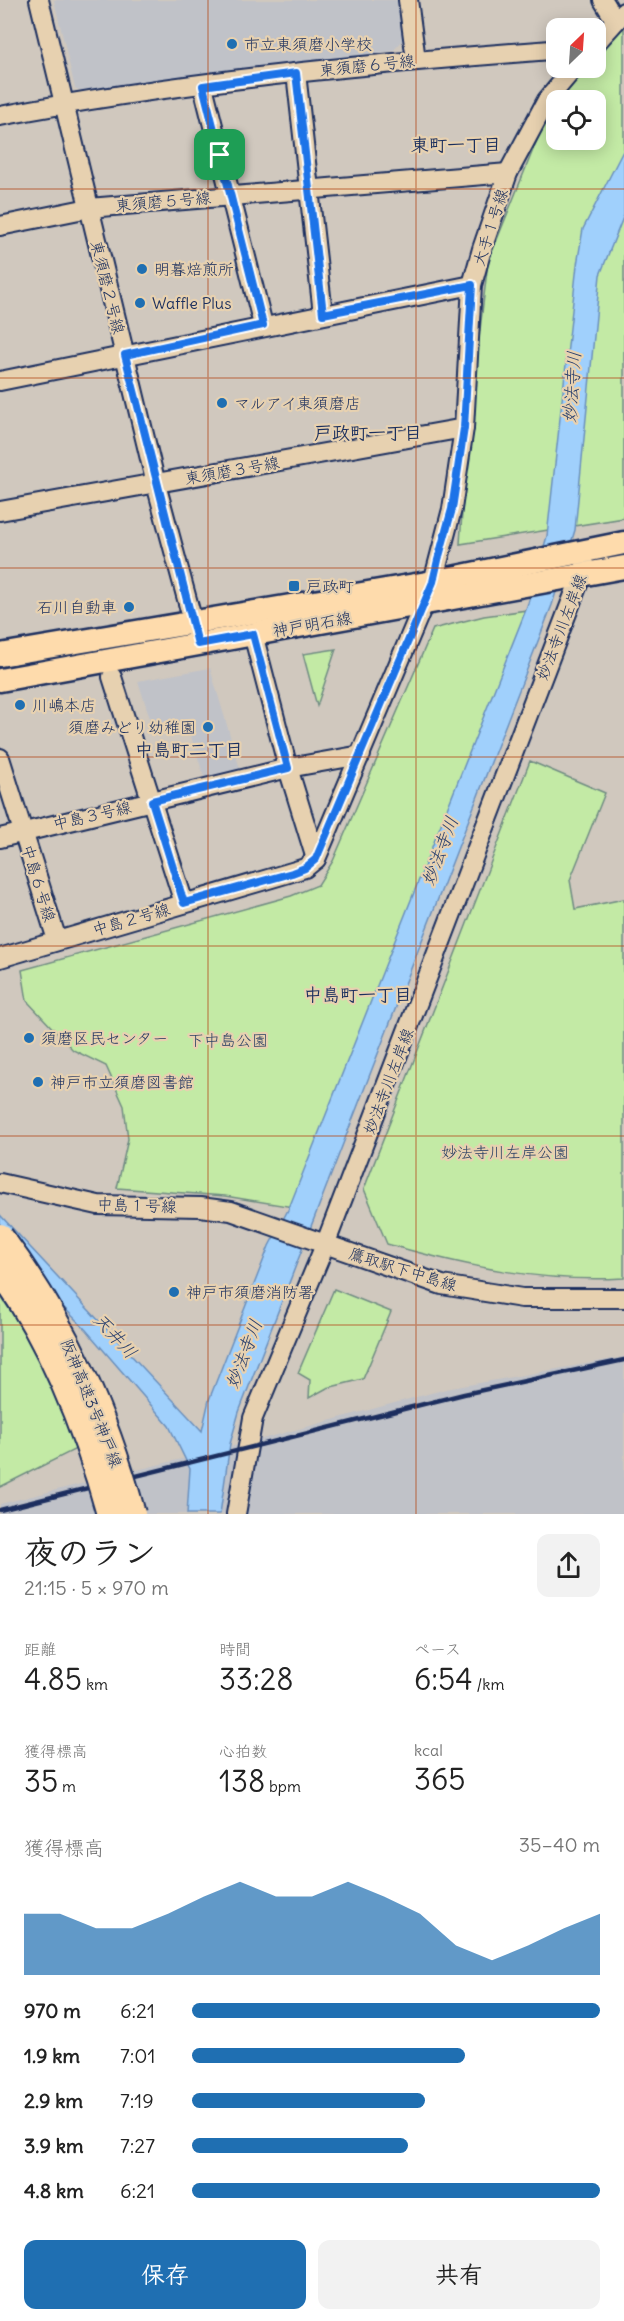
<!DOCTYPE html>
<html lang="ja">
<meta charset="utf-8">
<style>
:root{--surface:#fff;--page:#f2f2f2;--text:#222;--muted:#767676;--accent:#1f6fb2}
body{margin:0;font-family:Delius,"Klee One",sans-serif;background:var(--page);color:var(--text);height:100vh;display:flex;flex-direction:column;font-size:22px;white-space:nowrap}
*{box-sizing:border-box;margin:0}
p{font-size:20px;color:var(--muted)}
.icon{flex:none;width:33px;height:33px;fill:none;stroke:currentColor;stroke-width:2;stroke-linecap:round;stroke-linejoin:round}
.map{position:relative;height:1514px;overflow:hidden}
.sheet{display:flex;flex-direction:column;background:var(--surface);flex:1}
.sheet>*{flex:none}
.needle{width:39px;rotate:25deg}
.buttons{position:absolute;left:546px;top:18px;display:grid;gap:12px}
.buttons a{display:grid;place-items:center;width:60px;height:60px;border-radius:12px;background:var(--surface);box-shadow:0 3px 15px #0003;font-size:30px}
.pin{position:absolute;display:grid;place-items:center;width:51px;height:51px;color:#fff;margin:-26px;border-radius:12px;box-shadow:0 3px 9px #0006}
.round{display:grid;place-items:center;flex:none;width:63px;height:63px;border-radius:12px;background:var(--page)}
.overview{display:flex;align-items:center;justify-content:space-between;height:102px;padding:0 24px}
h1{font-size:33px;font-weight:600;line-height:45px}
.figures{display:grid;grid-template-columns:repeat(3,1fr);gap:9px;height:102px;padding:6px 24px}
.figures div{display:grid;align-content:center}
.figures b{font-size:30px;font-weight:600}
.figures small{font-size:16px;font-weight:400}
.figures p{font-size:16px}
.chart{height:168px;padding:12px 24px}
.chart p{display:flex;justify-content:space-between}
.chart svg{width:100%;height:108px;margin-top:6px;fill:var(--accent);opacity:.7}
.cta{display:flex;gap:12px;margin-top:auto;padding:12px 24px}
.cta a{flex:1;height:69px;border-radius:12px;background:var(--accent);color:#fff;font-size:24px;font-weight:600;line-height:69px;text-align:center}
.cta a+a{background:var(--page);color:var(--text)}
ul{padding:0 24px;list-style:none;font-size:20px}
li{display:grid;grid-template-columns:96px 72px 1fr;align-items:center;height:45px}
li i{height:15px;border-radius:8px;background:var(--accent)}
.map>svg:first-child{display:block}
</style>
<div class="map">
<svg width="624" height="1514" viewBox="0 0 624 1514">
<rect width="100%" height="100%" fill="#d0c8be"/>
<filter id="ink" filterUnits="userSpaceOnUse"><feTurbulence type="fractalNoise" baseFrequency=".0167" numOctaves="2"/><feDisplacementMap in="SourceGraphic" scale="12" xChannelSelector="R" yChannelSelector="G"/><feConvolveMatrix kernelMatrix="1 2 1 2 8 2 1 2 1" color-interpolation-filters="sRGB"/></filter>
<g filter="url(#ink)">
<g fill="#c0c2c8">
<path d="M54,0H401L406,37L393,51L86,93L75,88Z"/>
<path d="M210,668L240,769L204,777L187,723L154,731L138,681Z"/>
<path d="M624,1357V1514H0V1504L262,1439L446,1389Z"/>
</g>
<g fill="#c3eaa5" stroke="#6f8c82" stroke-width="1.5">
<path d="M624,19V518L460,544L466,449L488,262L545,120L556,105V140H596V100H560L586,68H596V56Z"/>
<path d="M527,610L293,1207L225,1196L117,1188L128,1139L124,1106L106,1066L73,1050L27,1001L22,970L291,896L318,885L333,861L433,629L484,616Z"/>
<path d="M336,649L317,706L303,654Z"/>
<path d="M530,761L605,793L570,880L575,909L624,899V1278C542,1283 465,1266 387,1244L364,1189Z"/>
<path d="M334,1289L391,1312L363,1379L327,1388L309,1398L310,1380L298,1373Z"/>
<path d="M0,1295C33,1343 56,1394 78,1448L0,1487Z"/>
</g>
<path fill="#a0d0fc" stroke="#6b90bd" stroke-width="1.5" d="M624,149V215L600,275L575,530L552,605L239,1412L230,1444L220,1514H187L190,1469L169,1426L86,1330L0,1243V1215L202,1431L209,1400L269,1246L289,1208L527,607L547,536L577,265L583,229Z"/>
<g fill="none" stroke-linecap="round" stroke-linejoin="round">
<defs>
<g id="minor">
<path d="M39,0L156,484L196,633"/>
<path d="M408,0L416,60"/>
<path d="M603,0L615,20"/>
<path d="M596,43L624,12"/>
<path d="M296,73L323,314"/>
<path d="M203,86L263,325"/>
<path d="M0,116C181,81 367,64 551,50L556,54"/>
<path d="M0,226L89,208L508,173"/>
<path d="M0,381L472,285"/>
<path d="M0,511L464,428"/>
<path d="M253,634L288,768L316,859"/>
<path d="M112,677L184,903"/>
<path d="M0,758L57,940"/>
<path d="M0,838L288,768L361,755"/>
<path d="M0,958L292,872L305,868L316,859L433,582L452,509L464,428L472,285L482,249L508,173L547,100L574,68"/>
<path d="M0,1183L98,1205L200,1207L231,1211L442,1285L522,1298H624"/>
<path d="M236,1514L253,1418L325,1245L585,566"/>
</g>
<g id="major">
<path d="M0,655L433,582L624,543"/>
<path d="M0,680L624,567"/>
</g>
</defs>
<use href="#minor" stroke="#1b2f5e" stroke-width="22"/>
<use href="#major" stroke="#1b2f5e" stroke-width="27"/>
<use href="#minor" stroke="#e7d1b0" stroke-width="18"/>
<use href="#major" stroke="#fedbac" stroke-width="22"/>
<path stroke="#1b2f5e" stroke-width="4.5" d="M0,1510L464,1394L624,1360"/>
<defs>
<g id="highway-bridge">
<path d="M0,1237C64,1322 104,1412 132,1514"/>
<path d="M0,1269C53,1343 86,1427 110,1514"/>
</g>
</defs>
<use href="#highway-bridge" stroke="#1b2f5e" stroke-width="30" stroke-linecap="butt"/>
<use href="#highway-bridge" stroke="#fedbac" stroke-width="26"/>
</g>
</g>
<g fill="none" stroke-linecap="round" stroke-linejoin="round" filter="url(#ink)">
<defs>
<path id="route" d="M296,73L323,314L472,285L464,428L452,509L438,560L433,582L316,859L305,868L292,873L184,903L152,801L288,768L253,634L198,644L125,355L263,325L203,86Z"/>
</defs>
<use href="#route" stroke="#fff" stroke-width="12"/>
<use href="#route" stroke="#1a73e8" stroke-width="8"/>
</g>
<path fill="none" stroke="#b54e20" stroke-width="1.5" stroke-opacity="0.55" d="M208,0V1514M416,0V1514M0,189H624M0,378H624M0,568H624M0,757H624M0,946H624M0,1136H624M0,1325H624"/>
<g fill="#1f6fb2" stroke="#e7d1b0" stroke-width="2">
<circle cx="232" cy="44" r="6"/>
<circle cx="142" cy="269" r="6"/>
<circle cx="140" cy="303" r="6"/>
<circle cx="222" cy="403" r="6"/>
<rect x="288" y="580" width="12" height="12" rx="3"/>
<circle cx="129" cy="607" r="6"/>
<circle cx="20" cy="705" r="6"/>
<circle cx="208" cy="727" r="6"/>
<circle cx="29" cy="1038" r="6"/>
<circle cx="38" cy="1082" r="6"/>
<circle cx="174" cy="1292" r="6"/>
</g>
<g text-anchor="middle" stroke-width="4.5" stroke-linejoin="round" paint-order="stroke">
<g font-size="16" fill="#1b2f5e" stroke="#e7d1b0" text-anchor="start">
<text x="244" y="50">市立東須磨小学校</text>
<text x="154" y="275">明暮焙煎所</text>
<text x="152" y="309">Waffle Plus</text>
<text x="234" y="409">マルアイ東須磨店</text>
<text x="306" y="592">戸政町</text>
<text x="117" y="613" text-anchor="end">石川自動車</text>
<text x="32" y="711">川嶋本店</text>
<text x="196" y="733" text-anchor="end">須磨みどり幼稚園</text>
<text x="41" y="1044">須磨区民センター</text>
<text x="50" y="1088">神戸市立須磨図書館</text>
<text x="186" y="1298">神戸市須磨消防署</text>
</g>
<g font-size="16" fill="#1b2f5e" stroke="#e7d1b0">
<text transform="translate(367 65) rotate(-6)" y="6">東須磨６号線</text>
<text transform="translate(163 201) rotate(-5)" y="6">東須磨５号線</text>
<text transform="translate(490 227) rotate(-72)" y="6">大手１号線</text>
<text transform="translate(108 287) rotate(76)" y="6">東須磨２号線</text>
<text transform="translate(232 470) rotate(-10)" y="6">東須磨３号線</text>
<text transform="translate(312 624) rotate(-10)" y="6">神戸明石線</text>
<text transform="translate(561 627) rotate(-69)" y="6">妙法寺川左岸線</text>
<text transform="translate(92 815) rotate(-13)" y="6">中島３号線</text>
<text transform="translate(39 883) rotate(73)" y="6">中島６号線</text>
<text transform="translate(131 919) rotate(-16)" y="6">中島２号線</text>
<text transform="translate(388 1081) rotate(-69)" y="6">妙法寺川左岸線</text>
<text transform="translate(137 1205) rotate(2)" y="6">中島１号線</text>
<text transform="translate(403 1269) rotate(17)" y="6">鷹取駅下中島線</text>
<text transform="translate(92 1403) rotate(68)" y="6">阪神高速3号神戸線</text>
</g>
<g font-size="16" fill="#2c4265" stroke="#e7d1b0">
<text x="228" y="1046">下中島公園</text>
<text x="505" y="1158">妙法寺川左岸公園</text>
</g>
<g font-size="18" font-weight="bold" fill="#1b2f5e" stroke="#e7d1b0">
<text x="456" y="151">東町一丁目</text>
<text x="368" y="439">戸政町一丁目</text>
<text x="189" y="756">中島町二丁目</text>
<text x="358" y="1001">中島町一丁目</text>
</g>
<g font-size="18" font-style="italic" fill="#283f6e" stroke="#e7d1b0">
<text transform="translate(572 387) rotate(-86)" y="6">妙法寺川</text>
<text transform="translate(440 851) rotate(-69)" y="6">妙法寺川</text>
<text transform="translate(115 1336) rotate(47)" y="6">天井川</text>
<text transform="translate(244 1354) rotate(-69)" y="6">妙法寺川</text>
</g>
</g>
</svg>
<div class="buttons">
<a><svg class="needle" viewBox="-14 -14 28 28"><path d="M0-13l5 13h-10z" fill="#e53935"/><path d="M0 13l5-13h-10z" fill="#767676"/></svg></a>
<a><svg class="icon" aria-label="locate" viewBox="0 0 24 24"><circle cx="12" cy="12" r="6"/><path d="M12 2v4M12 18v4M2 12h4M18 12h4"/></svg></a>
</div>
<div class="pin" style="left:220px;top:155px;background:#1e9e55"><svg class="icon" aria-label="arrive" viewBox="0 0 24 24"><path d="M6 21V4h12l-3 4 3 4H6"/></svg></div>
</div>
<section class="sheet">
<div class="overview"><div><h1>夜のラン</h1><p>21:15 · 5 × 970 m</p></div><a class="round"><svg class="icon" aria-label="share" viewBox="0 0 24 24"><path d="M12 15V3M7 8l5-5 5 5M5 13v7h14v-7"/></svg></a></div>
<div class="figures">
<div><p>距離</p><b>4.85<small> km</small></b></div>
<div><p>時間</p><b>33:28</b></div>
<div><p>ペース</p><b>6:54<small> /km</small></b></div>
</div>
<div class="figures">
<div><p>獲得標高</p><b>35<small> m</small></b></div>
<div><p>心拍数</p><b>138<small> bpm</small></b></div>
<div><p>kcal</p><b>365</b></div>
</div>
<div class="chart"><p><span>獲得標高</span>35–40 m</p>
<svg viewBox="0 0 160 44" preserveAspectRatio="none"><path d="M0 44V19L10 19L20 25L30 25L40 19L50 12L60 6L70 12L80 12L90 6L100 12L110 19L120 32L130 38L140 32L150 25L160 19V44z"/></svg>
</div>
<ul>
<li><b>970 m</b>6:21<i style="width:100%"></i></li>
<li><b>1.9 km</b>7:01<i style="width:67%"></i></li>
<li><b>2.9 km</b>7:19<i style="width:57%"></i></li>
<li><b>3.9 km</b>7:27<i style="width:53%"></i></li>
<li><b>4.8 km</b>6:21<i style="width:100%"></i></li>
</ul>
<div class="cta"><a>保存</a><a>共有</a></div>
</section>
